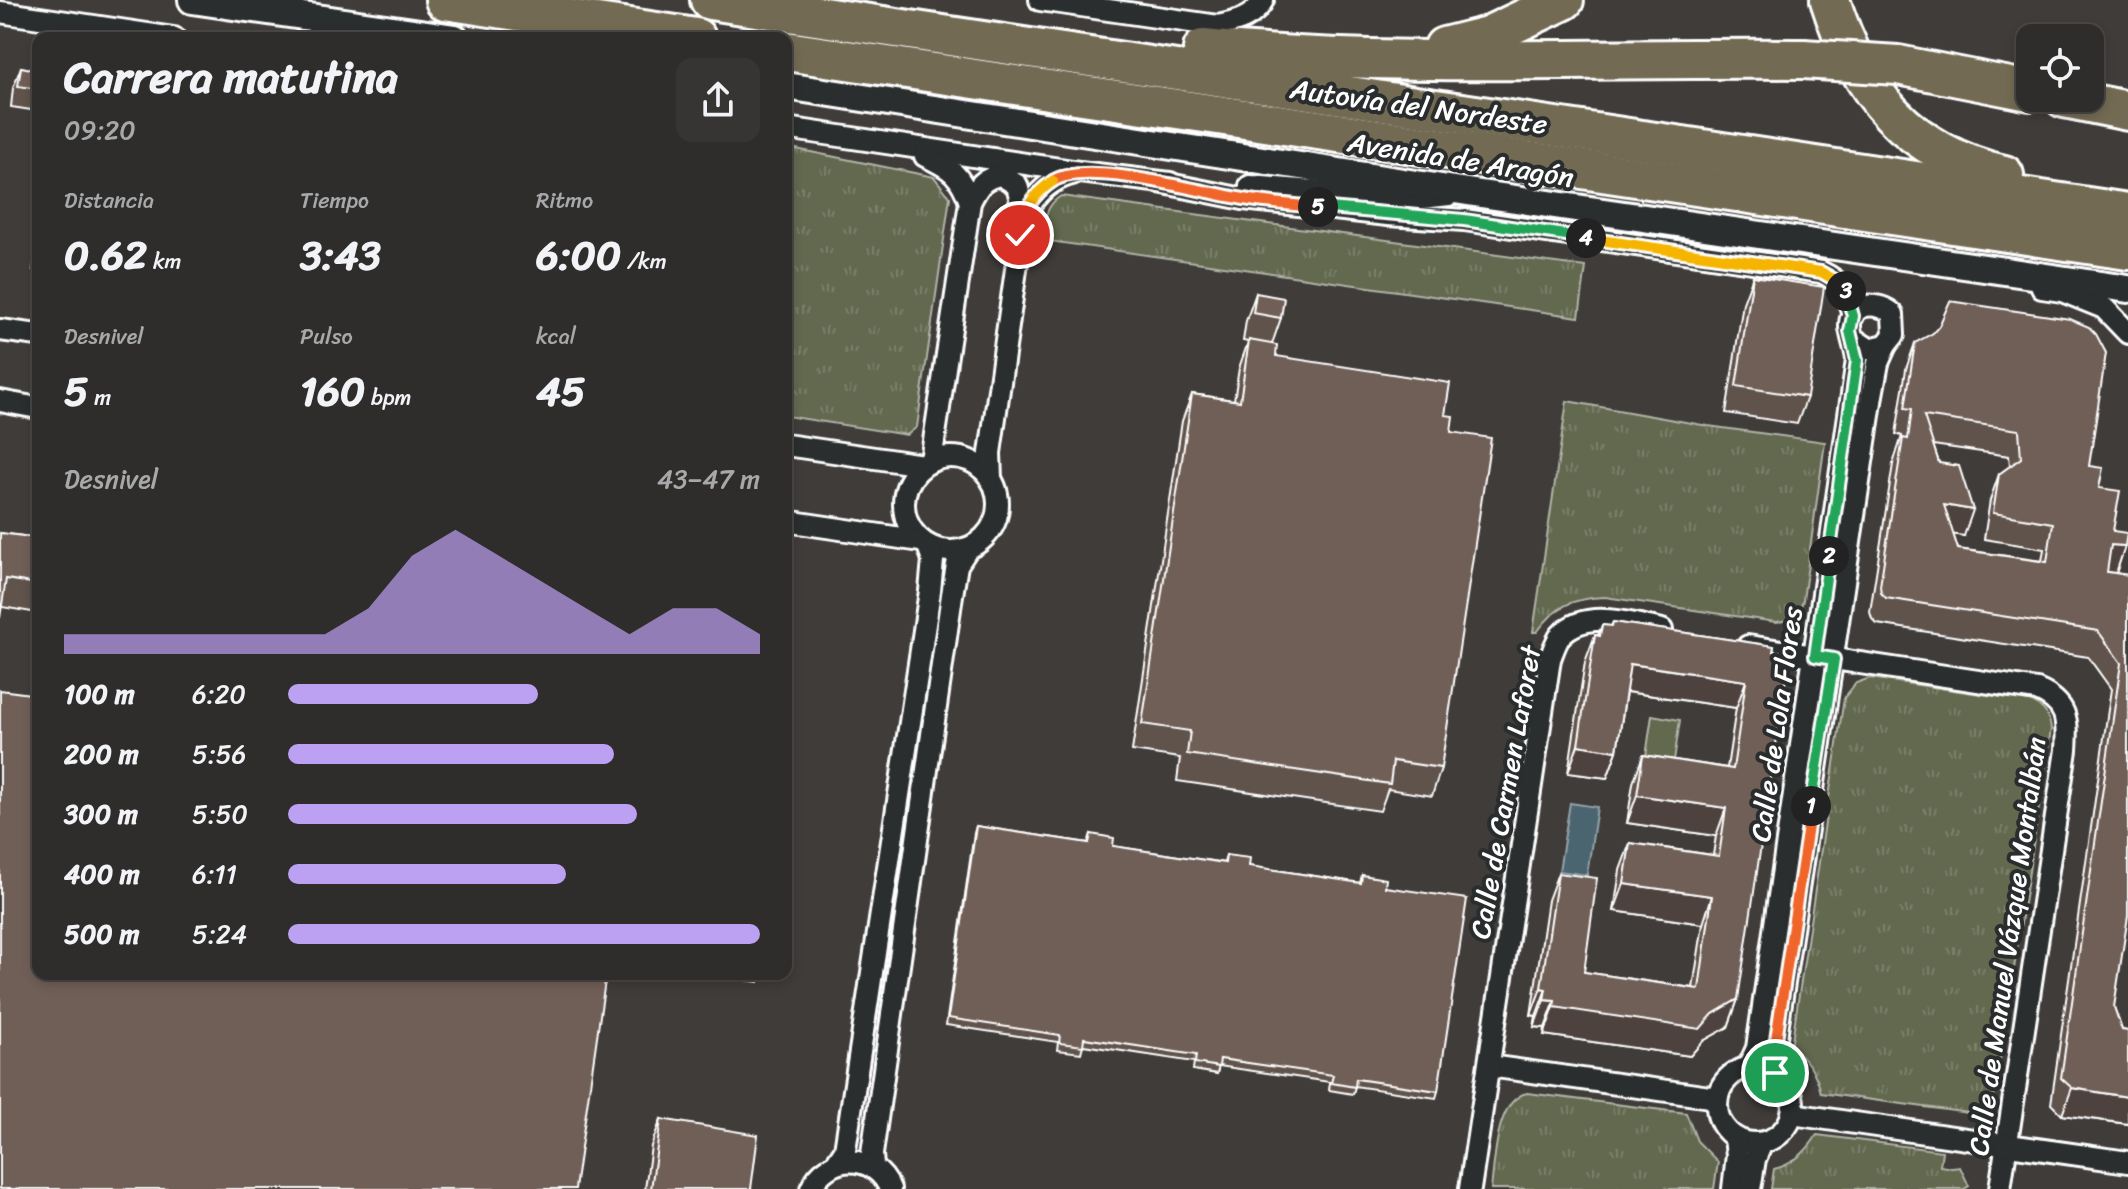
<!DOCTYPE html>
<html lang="es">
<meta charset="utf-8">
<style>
:root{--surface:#2f2d2c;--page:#373534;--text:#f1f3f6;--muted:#a7a8a9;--line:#4a4948;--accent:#bca0f2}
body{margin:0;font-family:Sriracha,sans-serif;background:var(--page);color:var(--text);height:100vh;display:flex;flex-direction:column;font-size:30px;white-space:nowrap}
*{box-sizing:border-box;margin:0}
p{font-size:26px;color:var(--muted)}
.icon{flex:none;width:44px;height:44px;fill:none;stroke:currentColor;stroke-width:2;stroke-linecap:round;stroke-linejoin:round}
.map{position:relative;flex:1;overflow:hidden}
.panel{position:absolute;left:32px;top:32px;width:760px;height:948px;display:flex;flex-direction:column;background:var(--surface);border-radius:16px;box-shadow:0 4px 12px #0003,0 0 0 2px var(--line)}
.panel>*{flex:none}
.controls{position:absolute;left:2016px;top:24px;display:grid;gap:16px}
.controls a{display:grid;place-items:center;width:88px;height:88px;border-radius:16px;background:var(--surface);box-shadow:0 4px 12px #0003,0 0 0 2px var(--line);font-size:40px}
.pin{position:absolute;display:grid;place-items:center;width:68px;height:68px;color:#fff;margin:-34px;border:4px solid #fff;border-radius:50%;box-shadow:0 2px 8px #0007}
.km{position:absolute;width:40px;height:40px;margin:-20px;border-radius:50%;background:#222;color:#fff;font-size:22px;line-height:40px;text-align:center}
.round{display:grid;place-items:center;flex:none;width:84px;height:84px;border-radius:16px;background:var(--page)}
.overview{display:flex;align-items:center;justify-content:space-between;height:136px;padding:0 32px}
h1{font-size:44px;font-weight:700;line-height:60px}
.figures{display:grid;grid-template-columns:repeat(3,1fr);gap:12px;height:136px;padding:8px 32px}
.figures div{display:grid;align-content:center}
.figures b{font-size:40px;font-weight:700}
.figures small{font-size:22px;font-weight:400}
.figures p{font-size:22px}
.chart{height:224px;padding:16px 32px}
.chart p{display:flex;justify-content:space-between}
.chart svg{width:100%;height:144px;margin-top:8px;fill:var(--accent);opacity:.7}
ul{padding:0 32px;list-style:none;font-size:26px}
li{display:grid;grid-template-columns:128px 96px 1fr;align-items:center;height:60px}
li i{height:20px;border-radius:10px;background:var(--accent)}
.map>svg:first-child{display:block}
</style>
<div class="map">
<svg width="2128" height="1189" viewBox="0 0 2128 1189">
<defs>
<pattern id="grass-tufts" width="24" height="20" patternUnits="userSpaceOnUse" patternTransform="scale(2)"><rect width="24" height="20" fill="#63694f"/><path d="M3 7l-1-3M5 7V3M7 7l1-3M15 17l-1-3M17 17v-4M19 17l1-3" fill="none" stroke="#7a8069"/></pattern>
</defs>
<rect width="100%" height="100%" fill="#3f3c3a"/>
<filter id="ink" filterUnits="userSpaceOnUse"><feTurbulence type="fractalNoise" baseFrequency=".0125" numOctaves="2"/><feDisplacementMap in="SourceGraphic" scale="16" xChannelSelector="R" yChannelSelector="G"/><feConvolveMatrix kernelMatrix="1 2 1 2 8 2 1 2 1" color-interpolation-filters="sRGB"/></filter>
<g filter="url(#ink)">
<g fill="url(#grass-tufts)" stroke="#b1b4a7" stroke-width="2">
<path d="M786,147L934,177L950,197L917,427L907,435L786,416Z"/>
<path d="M1061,196L1586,267L1579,317L1042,240C1045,222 1044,206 1061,196Z"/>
<path d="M1567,401L1708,426L1825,442L1803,600C1799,616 1791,621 1776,622L1605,597C1572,598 1556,606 1537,632H1533Z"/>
<path d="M1870,678L2029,701C2043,706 2049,714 2051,729L1994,1098L1987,1108L1976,1114L1821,1093C1817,1073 1807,1059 1791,1047L1844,698L1856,683Z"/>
<path d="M1527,1093L1686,1113L1697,1141L1718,1162L1714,1189H1491C1495,1162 1495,1100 1527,1093Z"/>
<path d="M1817,1135L1942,1151L1940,1166L1952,1168L1960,1167L1969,1186L1964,1189H1771L1774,1169C1792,1165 1807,1151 1817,1135Z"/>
</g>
<path fill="#63694f" stroke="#b1b4a7" stroke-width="2" d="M1652,715L1680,720L1672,774L1644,770Z"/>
<path fill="#4b6570" stroke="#93a3a9" stroke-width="2" d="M1570,803L1597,807L1587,875L1559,871Z"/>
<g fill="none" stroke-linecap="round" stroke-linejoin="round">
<defs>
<g id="minor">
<path d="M1040,0L1218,26C1236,22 1254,18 1263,0"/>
<path d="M0,12L174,38"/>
<path d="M786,128L1080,172L1170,183"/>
<path d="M925,156C951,168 960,174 970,202"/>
<path d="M1159,182L1243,199L1388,215L1464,220L1821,272C1843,282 1848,294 1853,316"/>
<path d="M1250,186L1413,199L1449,195"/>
<path d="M1024,213C1038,192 1050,179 1075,173"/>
<path d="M2042,288L2062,291L2104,308L2128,333"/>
<path d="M0,330L38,335"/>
<path d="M0,401L38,408"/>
<path d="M786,445L923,465"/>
<circle cx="951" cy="504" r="47"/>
<path d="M931,461L970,202C978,186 983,178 1001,175L1017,185L1024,213L990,453L991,479"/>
<path d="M786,521L921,541"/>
<path d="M1748,646L2037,690C2068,703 2068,720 2066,750L2000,1189"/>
<path d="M1489,1066L1717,1098"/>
<circle cx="1755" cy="1105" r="38"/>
<path d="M1748,1068L1757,1048L1857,360C1856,349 1851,338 1850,327C1849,301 1879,301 1893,314L1894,335L1886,345L1869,349L1854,339"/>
<path d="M1775,1073L1774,1053L1778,1023L1872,395L1878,363L1886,345"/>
<path d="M1792,1114L2128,1162"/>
<path d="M837,1162L845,1150L930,591L933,560L928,546"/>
<path d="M873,1167L872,1154L952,595L957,565L968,548"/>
<path d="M811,1189C826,1153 875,1152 890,1189"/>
<path d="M1470,1189L1550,659C1553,651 1556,641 1561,635C1586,608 1631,624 1662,630"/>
<path d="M1733,1189L1737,1155L1735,1138"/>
<path d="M1750,1189L1755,1159L1762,1143"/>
</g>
<g id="tertiary">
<path d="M192,0L455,38"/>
<path d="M786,86L1474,193L2128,289"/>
</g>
<g id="motorway">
<path d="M445,0L696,38"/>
<path d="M710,0L2128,213"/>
<path d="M1830,0C1859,92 1908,153 2004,175"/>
<path d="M1444,47L1488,36L1564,0"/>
<path d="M1203,49C1402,68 1603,57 1803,59"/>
<path d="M786,51L2128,250"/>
<path d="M1898,65L2030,91"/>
<path d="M2064,98L2128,111"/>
</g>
</defs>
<use href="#minor" stroke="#fff" stroke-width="26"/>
<use href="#tertiary" stroke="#fff" stroke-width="32"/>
<use href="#motorway" stroke="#fff" stroke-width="44"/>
<use href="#minor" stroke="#2a2d2e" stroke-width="20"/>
<use href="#tertiary" stroke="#2a2d2e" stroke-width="26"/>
<use href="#motorway" stroke="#736b52" stroke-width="38"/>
<defs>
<path id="motorway-bridge" d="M1803,59L1898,65"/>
</defs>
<use href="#motorway-bridge" stroke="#fff" stroke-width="44" stroke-linecap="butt"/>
<use href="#motorway-bridge" stroke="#736b52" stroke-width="38"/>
</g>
<g fill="#60524b" stroke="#fff" stroke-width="2" fill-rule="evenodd">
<path d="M21,67L35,70L38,67V111L11,107L13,88Z"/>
<path d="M38,233V271L33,270Z"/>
<path d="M1753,276L1807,397L1797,424L1726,413L1743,303Z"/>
<path d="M1256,293L1281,318L1272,344L1276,356L1445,415L1451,432L1441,768L1432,796L1388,789L1380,811L1177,781L1180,758L1132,751L1182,421L1192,394L1234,400L1239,368L1248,342L1243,341L1246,321Z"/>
<path d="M1915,343L2089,466L2099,488L2113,531L2125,546L2116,573L2128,575L2114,1007L2122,1030L2128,1031V1124L2062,1115L2051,1104L2111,689L2088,657L1877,624L1872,619L1870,612L1893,464L1902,436L1896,434L1906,369ZM1933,445L2009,456L2010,466L1999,474L1990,500L1984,539L2044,549L2042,561L1958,549L1953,534L1964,536Z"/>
<path d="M0,533L38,538V613L2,607Z"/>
<path d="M1613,622L1774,646L1738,999L1728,1027L1703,1041L1690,1056L1544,1035L1545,1028L1534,1027L1536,1016L1531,1015L1548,900L1558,873L1584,972L1693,988L1703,924L1614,911L1620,870L1630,843L1713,855L1716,836L1627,823L1633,783L1643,755L1727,768L1736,708L1626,692L1617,751L1607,778L1568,773L1585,662L1595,635H1598L1602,625L1611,626Z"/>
<path d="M976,826L1088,843L1091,834L1113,846L1224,863L1226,855L1249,866L1360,883L1362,875L1385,887L1438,1091L1436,1098L1355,1086L1353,1094L1329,1090L1330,1082L1219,1066L1217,1074L1193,1070L1194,1062L1083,1045L1081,1053L1057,1050L1058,1042L946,1025L974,833Z"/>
<path d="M661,1119L751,1189H645L651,1146Z"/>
</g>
<g fill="#4e423d" stroke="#fff" stroke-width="2">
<path d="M38,256V271L33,270Z"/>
<path d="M1944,505L1973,510L1964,536L1934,532Z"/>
<path d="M2111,545L2125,546L2116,573L2101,571Z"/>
<path d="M1630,664L1746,681L1736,708L1620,691Z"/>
<path d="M1578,745L1617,751L1607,778L1568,773Z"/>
<path d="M1637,795L1726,808L1716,836L1627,823Z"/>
<path d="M1624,884L1712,896L1703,924L1614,911Z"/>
<path d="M696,974H762L759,982Z"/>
<path d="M1541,988L1546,989L1536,1016L1531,1015Z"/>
<path d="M1738,999L1728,1027L1703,1041L1690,1056L1544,1035L1554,1007L1713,1014Z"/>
<path d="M1544,1000L1555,1001L1545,1028L1534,1027Z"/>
<path d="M2072,1088L2128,1097V1124L2062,1115Z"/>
</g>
<g fill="#705f57" stroke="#fff" stroke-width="2" fill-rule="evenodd">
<path d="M36,66L38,67V89L18,86L21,67L36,70Z"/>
<path d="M1753,276L1824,287L1807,397L1736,386Z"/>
<path d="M1256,293L1284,298L1281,318L1253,313Z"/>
<path d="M1950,301L2070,319L2089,327L2096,334L2106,353L2089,466L2103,468L2099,488L2120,491L2113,531L2127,533L2125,546L2111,545L2107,572L2128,575V916L2114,1007L2122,1030L2128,1031V1097L2072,1088L2061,1078L2121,663L2098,631L1886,598L1881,593L1880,586L1903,438L1908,439L1912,409L1905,408L1915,343L1933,333L1939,326ZM1924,416L2019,430L2021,458L1999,474L1993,513L2053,523L2047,562L1958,549L1944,505L1973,510L1959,466L1939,463Z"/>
<path d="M1249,340L1277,345L1276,356L1450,383L1445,415L1453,416L1451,432L1491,438L1441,768L1393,761L1390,784L1187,754L1190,731L1142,724L1192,394L1240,401Z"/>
<path d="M0,533L38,538V584L6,579L0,618Z"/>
<path d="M1613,622L1774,646L1773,651L1784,652L1783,664H1788L1738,999L1713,1014L1700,1029L1554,1007L1555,1001L1544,1000L1546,989L1541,988L1558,873L1597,878L1584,972L1699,989L1712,896L1624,884L1630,843L1719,856L1726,808L1637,795L1643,755L1733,769L1746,681L1630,664L1617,751L1578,745L1595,635L1600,636L1602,625L1612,626Z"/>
<path d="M0,690L38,695V974H606L575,1189H0Z"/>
<path d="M976,826L1089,843L1091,834L1114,838L1113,846L1225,863L1226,855L1250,858L1249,866L1361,883L1362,875L1386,879L1385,887L1467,899L1438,1091L1356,1079L1355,1087L1331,1083L1333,1075L1220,1059L1219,1067L1195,1063L1196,1055L1084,1038L1083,1046L1059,1043L1060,1035L948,1018Z"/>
<path d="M661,1119L758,1135L751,1189H651Z"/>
</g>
</g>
<g fill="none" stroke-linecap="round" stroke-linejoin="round" filter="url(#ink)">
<defs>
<path id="split-1" d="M1775,1073L1774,1053L1811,806"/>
<path id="split-2" d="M1811,806L1834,659L1815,656L1829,556"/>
<path id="split-3" d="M1829,556L1857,360L1850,331L1853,316L1846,291"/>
<path id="split-4" d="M1586,238L1821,272L1842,284L1846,291"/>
<path id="split-5" d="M1318,207L1464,220L1586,238"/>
<path id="split-6" d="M1053,181C1086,159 1203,193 1244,199C1268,203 1293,205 1318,207"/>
<path id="split-7" d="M1020,235C1024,210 1032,195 1053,181"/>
</defs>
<use href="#split-1" stroke="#fff" stroke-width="16"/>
<use href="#split-2" stroke="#fff" stroke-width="16"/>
<use href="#split-3" stroke="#fff" stroke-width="16"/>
<use href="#split-4" stroke="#fff" stroke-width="16"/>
<use href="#split-5" stroke="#fff" stroke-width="16"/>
<use href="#split-6" stroke="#fff" stroke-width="16"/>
<use href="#split-7" stroke="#fff" stroke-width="16"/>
<use href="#split-1" stroke="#f0652b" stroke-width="10"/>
<use href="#split-2" stroke="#22a559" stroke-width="10"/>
<use href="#split-3" stroke="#22a559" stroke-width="10"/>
<use href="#split-4" stroke="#f5b400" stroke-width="10"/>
<use href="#split-5" stroke="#22a559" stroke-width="10"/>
<use href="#split-6" stroke="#f0652b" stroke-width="10"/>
<use href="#split-7" stroke="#f5b400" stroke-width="10"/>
</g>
<g text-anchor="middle" stroke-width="8" stroke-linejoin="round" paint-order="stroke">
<g font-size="28" fill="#fff" stroke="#2a2d2e">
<text transform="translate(1419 106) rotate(8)" y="10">Autovía del Nordeste</text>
<text transform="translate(1461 159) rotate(9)" y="10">Avenida de Aragón</text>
<text transform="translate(1776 724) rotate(-82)" y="10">Calle de Lola Flores</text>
<text transform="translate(1505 792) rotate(-80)" y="10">Calle de Carmen Laforet</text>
<text transform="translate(2007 946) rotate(-82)" y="10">Calle de Manuel Vázque Montalbán</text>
</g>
</g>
</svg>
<div class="controls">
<a><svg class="icon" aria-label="locate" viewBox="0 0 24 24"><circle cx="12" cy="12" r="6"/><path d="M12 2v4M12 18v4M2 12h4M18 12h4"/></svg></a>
</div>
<div class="pin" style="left:1775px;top:1073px;background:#1e9e55"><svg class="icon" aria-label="arrive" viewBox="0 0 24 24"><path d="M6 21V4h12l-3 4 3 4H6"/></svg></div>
<div class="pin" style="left:1020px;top:235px;background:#d93025"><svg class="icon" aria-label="check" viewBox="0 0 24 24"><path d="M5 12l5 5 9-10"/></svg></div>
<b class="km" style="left:1811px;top:806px">1</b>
<b class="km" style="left:1829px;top:556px">2</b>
<b class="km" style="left:1846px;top:291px">3</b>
<b class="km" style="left:1586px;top:238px">4</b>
<b class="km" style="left:1318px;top:207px">5</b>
<section class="panel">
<div class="overview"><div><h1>Carrera matutina</h1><p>09:20</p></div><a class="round"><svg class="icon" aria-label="share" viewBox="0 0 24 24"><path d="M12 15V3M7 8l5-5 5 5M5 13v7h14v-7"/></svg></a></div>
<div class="figures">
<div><p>Distancia</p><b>0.62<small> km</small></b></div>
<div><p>Tiempo</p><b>3:43</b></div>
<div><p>Ritmo</p><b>6:00<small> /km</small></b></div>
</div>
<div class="figures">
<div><p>Desnivel</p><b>5<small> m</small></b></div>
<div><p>Pulso</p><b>160<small> bpm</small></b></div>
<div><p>kcal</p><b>45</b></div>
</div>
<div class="chart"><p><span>Desnivel</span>43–47 m</p>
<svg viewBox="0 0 160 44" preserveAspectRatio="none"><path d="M0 44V38L10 38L20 38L30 38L40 38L50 38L60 38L70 30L80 14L90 6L100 14L110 22L120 30L130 38L140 30L150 30L160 38V44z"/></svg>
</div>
<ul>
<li><b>100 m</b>6:20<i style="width:53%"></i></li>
<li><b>200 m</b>5:56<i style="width:69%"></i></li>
<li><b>300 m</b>5:50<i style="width:74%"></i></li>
<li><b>400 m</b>6:11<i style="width:59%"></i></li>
<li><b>500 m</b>5:24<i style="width:100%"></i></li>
</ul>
</section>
</div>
